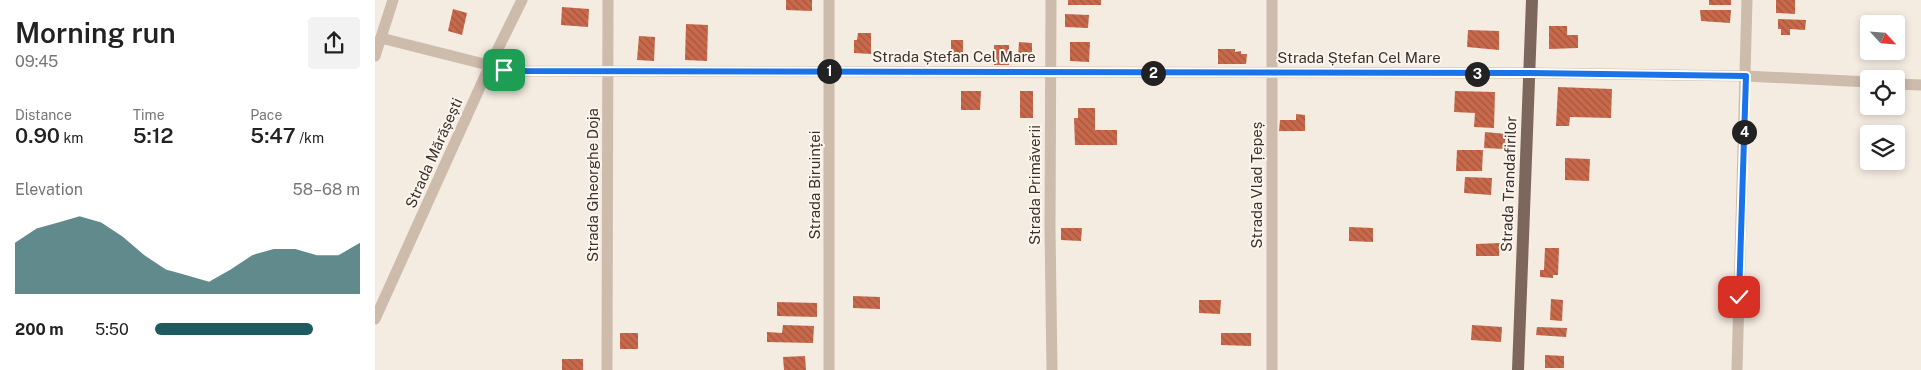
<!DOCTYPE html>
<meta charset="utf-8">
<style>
:root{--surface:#fff;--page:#f2f2f2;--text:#222;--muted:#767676;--accent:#1f5a5e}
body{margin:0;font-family:"Public Sans",sans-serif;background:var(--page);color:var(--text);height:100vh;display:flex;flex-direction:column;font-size:19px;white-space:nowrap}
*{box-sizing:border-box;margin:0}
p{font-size:16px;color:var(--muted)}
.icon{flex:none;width:28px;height:28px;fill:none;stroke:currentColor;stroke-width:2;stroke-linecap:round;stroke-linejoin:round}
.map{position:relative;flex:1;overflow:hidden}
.side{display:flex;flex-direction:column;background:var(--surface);width:375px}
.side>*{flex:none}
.needle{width:32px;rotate:116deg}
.tools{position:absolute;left:1485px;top:15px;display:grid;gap:10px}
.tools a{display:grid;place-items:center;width:45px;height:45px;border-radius:5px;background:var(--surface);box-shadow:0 2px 8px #0003;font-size:25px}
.pin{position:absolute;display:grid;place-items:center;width:42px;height:42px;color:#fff;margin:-21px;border-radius:10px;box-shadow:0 2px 8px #0006}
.km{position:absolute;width:25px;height:25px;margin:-12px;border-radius:50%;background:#222;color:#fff;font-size:14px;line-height:25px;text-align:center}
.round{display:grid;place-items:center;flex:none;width:52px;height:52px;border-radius:5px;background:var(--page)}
.headline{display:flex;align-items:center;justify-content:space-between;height:85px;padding:0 15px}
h1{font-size:28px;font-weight:600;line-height:38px}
.metrics{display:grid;grid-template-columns:repeat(3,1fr);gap:8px;height:85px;padding:5px 15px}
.metrics div{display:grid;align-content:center}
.metrics b{font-size:21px;font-weight:600}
.metrics small{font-size:14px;font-weight:400}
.metrics p{font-size:14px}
.chart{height:140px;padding:10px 15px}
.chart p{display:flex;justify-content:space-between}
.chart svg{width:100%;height:90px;margin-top:5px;fill:var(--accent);opacity:.7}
ul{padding:0 15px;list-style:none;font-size:16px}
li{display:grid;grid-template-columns:80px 60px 1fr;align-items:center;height:38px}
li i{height:12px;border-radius:6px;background:var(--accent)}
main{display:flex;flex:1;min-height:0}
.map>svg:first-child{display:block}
</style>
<main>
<section class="side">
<div class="headline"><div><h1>Morning run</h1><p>09:45</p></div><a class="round"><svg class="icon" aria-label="share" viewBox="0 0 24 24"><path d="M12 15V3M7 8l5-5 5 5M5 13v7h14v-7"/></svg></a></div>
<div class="metrics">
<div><p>Distance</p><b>0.90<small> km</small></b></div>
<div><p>Time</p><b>5:12</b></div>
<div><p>Pace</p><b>5:47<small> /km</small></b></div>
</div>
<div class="chart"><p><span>Elevation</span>58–68 m</p>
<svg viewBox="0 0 160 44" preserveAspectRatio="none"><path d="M0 44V19L10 12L20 9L30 6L40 9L50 16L60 25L70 32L80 35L90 38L100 32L110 25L120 22L130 22L140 25L150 25L160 19V44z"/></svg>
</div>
<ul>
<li><b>200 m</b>5:50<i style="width:77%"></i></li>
</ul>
</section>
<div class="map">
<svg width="1546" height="370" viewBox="0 0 1546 370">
<defs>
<pattern id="building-back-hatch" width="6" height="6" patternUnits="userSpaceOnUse" patternTransform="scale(1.25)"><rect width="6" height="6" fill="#c8694b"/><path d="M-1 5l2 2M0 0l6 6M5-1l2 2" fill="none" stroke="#a4573f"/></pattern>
</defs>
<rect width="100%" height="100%" fill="#f4ebe1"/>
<g fill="url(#building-back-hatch)">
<path d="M411,0H437V11L411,10Z"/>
<rect x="693" y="0" width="33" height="5"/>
<rect x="1334" y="0" width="22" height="5"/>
<path d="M1401,0H1420V14L1401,13Z"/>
<path d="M187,7L214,9L213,27L186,25Z"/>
<path d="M78,9L92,13L87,35L73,31Z"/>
<path d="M1325,10H1356L1355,23L1326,21Z"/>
<path d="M690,14L714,15L713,28L690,27Z"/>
<path d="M1403,19L1431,20L1430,30L1415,29V35H1406V29H1403Z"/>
<path d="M311,24L333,25L332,61L310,60Z"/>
<path d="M1174,26H1192V35H1203V48L1174,49Z"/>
<path d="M1093,30L1124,31V50L1092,47Z"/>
<path d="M483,33H496V54L479,53V40H482Z"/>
<path d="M264,36L280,37L279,61L262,60Z"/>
<rect x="576" y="40" width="12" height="23"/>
<path d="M644,42L657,43V59H643Z"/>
<path d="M695,42H715L714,62L695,61Z"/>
<rect x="619" y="45" width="15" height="20"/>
<path d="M843,49H860V52L866,51V54H872L871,64H843Z"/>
<path d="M1183,87L1237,89L1236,118L1195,117L1194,126H1181Z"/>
<path d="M586,91H606L605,110H586Z"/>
<rect x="645" y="91" width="13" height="27"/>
<path d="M1080,91L1120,92L1119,128L1099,127L1100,113L1079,112Z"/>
<path d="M703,108H720V130H742V145H700L699,118H703Z"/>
<path d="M921,114L930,115V131H904L905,120H921Z"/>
<path d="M1110,132L1131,134L1129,149L1109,148Z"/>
<path d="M1082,150H1108L1107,171H1081Z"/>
<path d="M1190,158L1215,159L1214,181L1190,180Z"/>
<path d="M1090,177L1117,178L1116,195L1089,193Z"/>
<path d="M974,227L998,228V242L974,241Z"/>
<path d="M686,228H707L706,241L686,240Z"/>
<path d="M1125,243L1124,256H1101V244Z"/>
<path d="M1170,248H1184L1183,275H1178V278L1165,277V270H1169Z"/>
<path d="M478,296L505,297V309L478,308Z"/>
<path d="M1176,299L1188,300L1187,321L1175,320Z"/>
<path d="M824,300H846L845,314L824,313Z"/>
<path d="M402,302L442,303V317L402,316Z"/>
<path d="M408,325L439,326L438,343L392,342V332L407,333Z"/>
<path d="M1097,325L1127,327L1126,342L1096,340Z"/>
<path d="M1162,327L1192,328L1191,337L1161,335Z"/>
<rect x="245" y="333" width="18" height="16"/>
<path d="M846,333H876V346L846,345Z"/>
<path d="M1170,355L1189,356V368H1170Z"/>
<path d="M430,356L431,370H409L408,357Z"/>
<rect x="187" y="359" width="21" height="11"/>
</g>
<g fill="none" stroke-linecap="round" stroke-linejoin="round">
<g stroke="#cdbbac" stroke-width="11">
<path d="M454,0V370"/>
<path d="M676,0L675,227L677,370"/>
<path d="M6,38L129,69L151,71L1155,73L1371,76L1494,82"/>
<path d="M0,56L18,0"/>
<path d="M1521,84L1546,85"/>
<path d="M0,319L115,65L147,0"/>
<path d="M232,370L233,0"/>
<path d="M897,370V0"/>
<path d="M1362,370L1372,0"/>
</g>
<path stroke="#7d675c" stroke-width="12" d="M1143,370L1157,0"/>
</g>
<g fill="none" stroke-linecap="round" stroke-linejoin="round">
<defs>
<path id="route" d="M129,70L151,71L1155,73L1371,76L1364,297"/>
</defs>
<use href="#route" stroke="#fff" stroke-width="10"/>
<use href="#route" stroke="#1a73e8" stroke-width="6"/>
</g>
<g text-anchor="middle" stroke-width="4" stroke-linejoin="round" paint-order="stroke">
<g font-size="15" fill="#3b302b" stroke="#fbf5ee">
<text x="579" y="62">Strada Ștefan Cel Mare</text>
<text x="984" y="63">Strada Ștefan Cel Mare</text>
<text transform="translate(59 153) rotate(-66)" y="5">Strada Mărășești</text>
<text transform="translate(1134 184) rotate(-88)" y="5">Strada Trandafirilor</text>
<text transform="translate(218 185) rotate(-90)" y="5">Strada Gheorghe Doja</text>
<text transform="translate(440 185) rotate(-90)" y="5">Strada Biruinței</text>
<text transform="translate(660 185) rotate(-90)" y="5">Strada Primăverii</text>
<text transform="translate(882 185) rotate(-90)" y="5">Strada Vlad Țepeș</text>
</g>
</g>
</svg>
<div class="tools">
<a><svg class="needle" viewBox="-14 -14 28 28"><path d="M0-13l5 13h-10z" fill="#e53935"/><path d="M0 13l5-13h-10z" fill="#767676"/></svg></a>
<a><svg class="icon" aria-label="locate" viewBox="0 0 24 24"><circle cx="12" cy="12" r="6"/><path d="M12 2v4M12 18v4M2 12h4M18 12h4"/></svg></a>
<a><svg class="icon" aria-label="layers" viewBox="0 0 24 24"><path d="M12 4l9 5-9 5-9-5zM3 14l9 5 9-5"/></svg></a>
</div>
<div class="pin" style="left:129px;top:70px;background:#1e9e55"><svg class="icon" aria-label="arrive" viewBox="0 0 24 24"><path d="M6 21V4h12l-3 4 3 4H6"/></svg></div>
<div class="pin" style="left:1364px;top:297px;background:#d93025"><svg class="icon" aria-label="check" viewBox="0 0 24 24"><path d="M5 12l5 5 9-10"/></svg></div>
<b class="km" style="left:454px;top:71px">1</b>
<b class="km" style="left:778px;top:73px">2</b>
<b class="km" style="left:1102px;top:74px">3</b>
<b class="km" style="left:1369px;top:132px">4</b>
</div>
</main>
